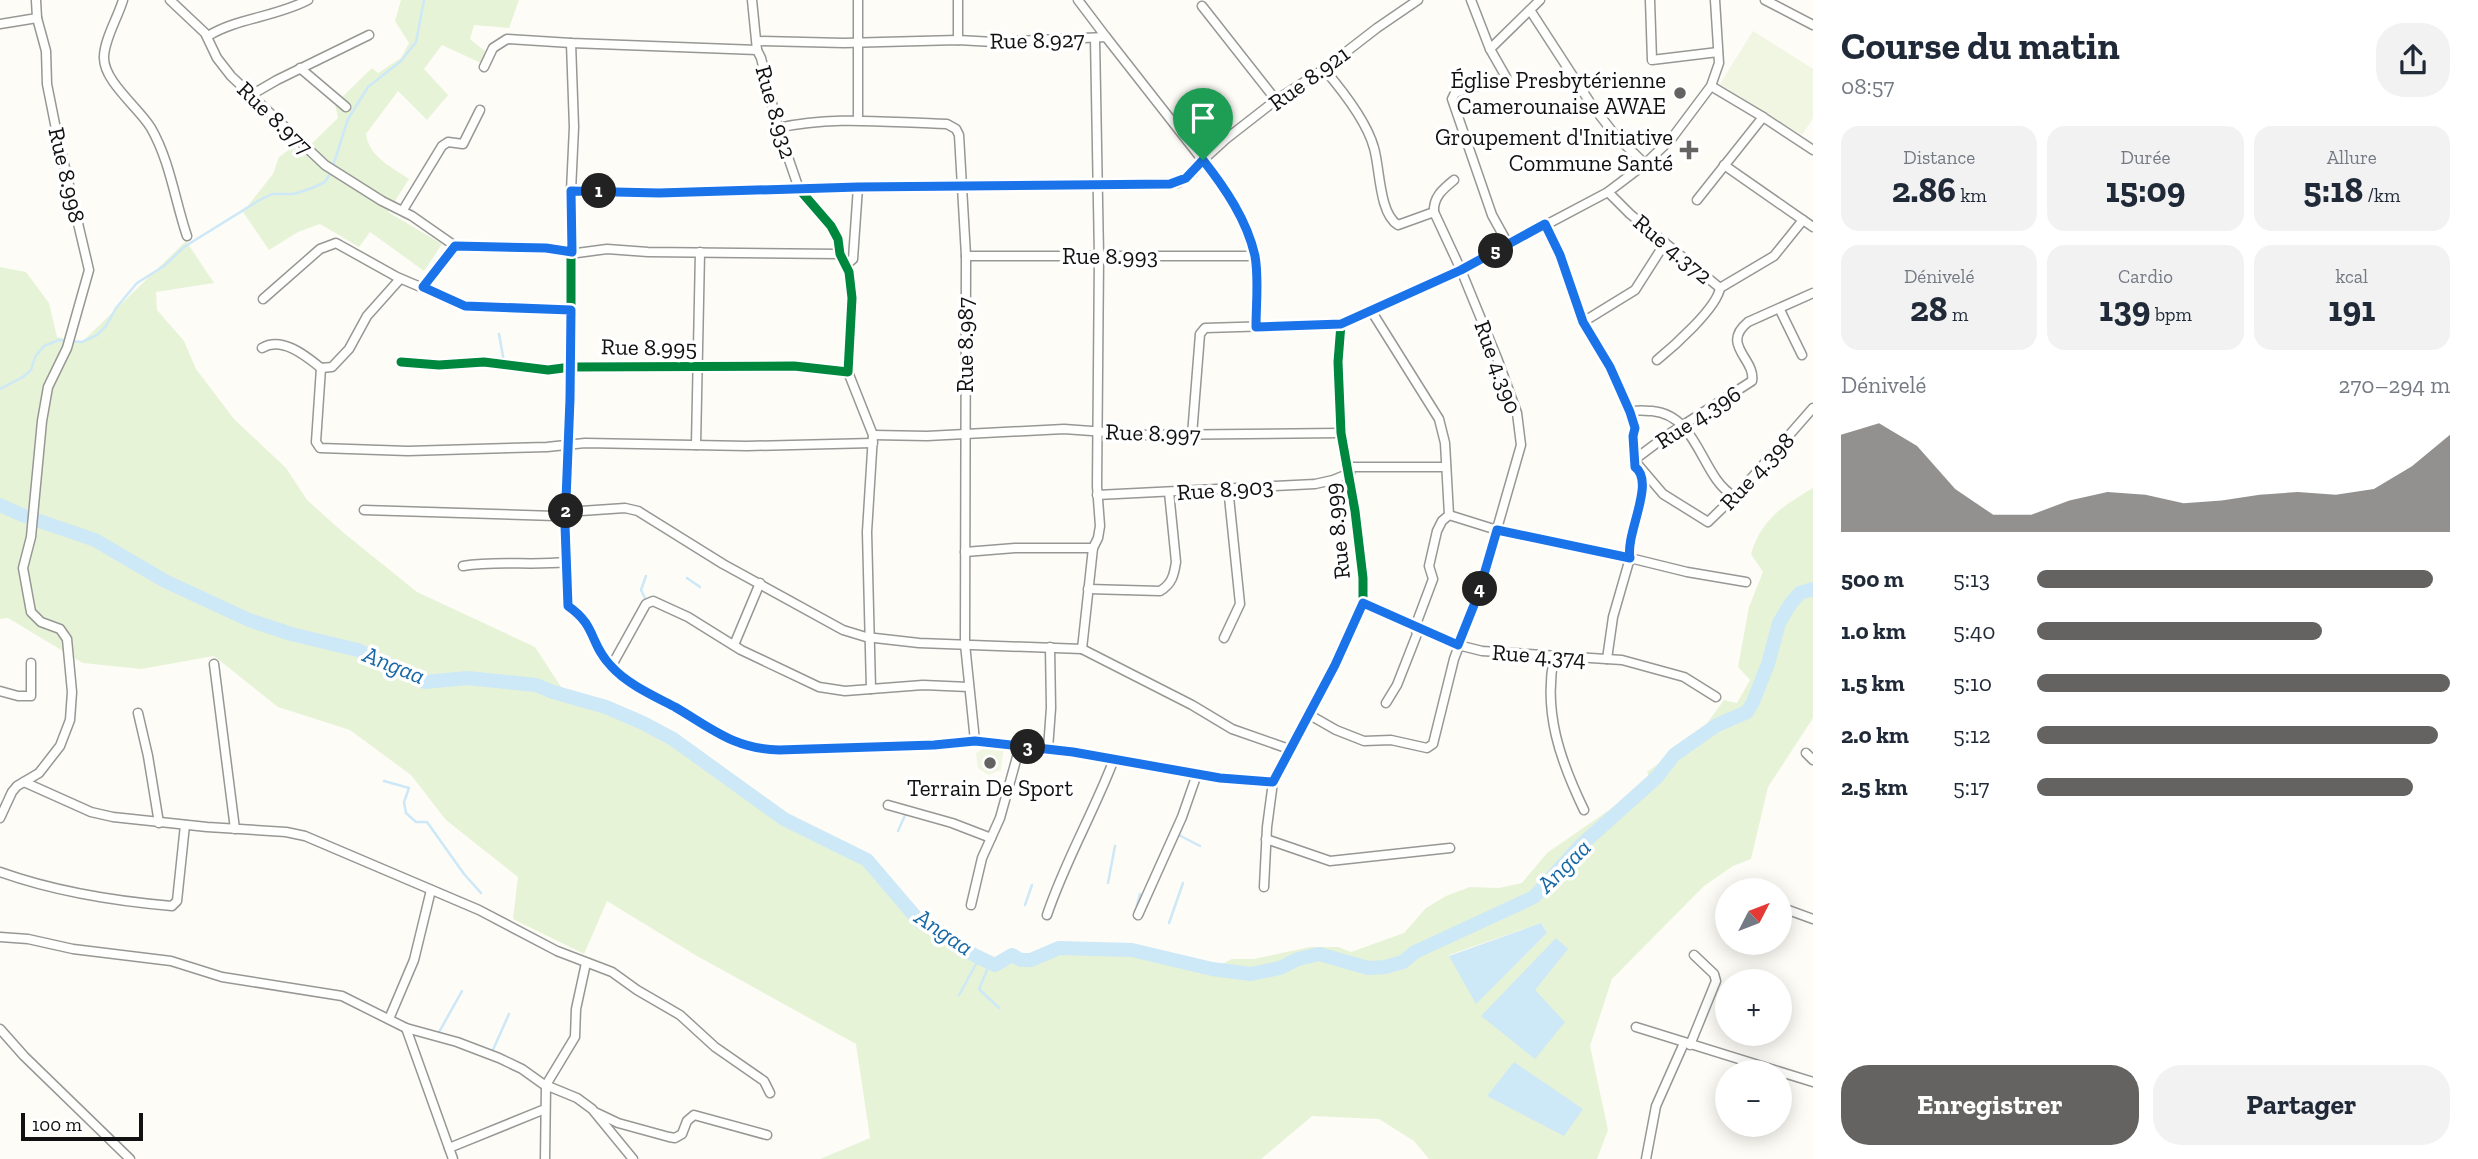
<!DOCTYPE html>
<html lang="fr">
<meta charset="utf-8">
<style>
:root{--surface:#fff;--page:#f2f2f3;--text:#1f2937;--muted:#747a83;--accent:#646362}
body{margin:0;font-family:"Zilla Slab",serif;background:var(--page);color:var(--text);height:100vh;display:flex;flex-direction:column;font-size:26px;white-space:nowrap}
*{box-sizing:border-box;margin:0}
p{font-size:23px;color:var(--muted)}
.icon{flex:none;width:38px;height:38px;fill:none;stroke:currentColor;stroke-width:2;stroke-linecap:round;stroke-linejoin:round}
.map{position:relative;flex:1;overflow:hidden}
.sheet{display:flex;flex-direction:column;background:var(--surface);width:665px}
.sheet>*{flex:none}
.needle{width:46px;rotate:48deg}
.controls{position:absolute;left:1715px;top:878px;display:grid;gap:14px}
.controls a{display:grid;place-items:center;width:77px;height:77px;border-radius:50%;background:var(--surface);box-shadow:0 4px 18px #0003;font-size:35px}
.scale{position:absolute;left:21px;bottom:18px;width:122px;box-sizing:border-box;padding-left:7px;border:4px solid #111;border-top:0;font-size:19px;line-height:24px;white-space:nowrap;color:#111;-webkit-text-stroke:5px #fff;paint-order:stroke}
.pin{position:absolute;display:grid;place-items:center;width:60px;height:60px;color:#fff;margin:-72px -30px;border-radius:50% 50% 50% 0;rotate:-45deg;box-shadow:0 0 7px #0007}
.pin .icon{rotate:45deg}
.km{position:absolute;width:35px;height:35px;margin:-18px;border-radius:50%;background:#222;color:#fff;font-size:19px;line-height:35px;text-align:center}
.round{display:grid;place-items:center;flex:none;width:74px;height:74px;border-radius:28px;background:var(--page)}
.summary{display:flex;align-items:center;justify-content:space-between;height:119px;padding:0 28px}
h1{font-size:38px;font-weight:700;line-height:52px}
.stats{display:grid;grid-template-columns:repeat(3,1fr);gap:10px;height:119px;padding:7px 28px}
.stats div{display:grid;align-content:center;border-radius:18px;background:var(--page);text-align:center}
.stats b{font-size:35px;font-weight:700}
.stats small{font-size:19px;font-weight:400}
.stats p{font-size:19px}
.chart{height:196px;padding:14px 28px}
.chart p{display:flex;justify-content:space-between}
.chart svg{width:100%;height:126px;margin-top:7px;fill:var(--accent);opacity:.7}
.action{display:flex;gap:14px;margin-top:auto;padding:14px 28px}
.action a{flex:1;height:80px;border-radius:28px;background:var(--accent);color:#fff;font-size:28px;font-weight:700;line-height:80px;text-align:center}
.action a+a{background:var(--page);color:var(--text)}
ul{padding:0 28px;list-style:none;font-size:23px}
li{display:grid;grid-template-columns:112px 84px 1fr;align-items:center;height:52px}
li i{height:18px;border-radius:9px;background:var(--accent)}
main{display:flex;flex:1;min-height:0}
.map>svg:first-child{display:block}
</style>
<main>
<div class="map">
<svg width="1813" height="1159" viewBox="0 0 1813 1159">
<rect width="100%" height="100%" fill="#fdfcf7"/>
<g fill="#e7f3d7" fill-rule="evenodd">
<path d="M401,0H519L509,28L474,25L470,39L486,52L481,63L442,45L424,69L448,95L427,120L398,91L366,134C369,157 392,167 409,179L388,212L442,244L424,271L370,232L359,247L320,224L298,232L269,250L243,212L273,174L279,157L294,146L301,154L338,118L335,104L372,68L378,73L401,58L409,43L395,21Z"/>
<path d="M186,241L214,283L156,292L157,310L184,341L196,369L234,419L286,468L307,500L345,534L417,592L535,647L567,696L606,707L643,723L673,739L784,819L867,860L920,922L947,935L974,955L996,965L1012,955L1021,960H1033L1059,948L1075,947L1132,950L1212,969L1232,959H1254L1310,947H1338L1351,952L1404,933L1426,908L1446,896L1470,887L1499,888L1522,883L1547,853L1651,781L1647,772L1699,734L1724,700L1737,703L1750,680L1738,667L1749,607L1763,572L1751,554C1762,518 1783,506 1813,488V718L1768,787L1751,859L1733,866L1704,886L1612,979L1590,1046L1608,1130L1597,1159H1429L1414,1141L1379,1119L1312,1116L1261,1159H820L870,1138L856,1044L697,956L607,901L584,954L513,919L518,877L446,820L411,775L350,730L278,707L214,656L141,669L83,663L8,618L0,619V267L26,272L49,303L57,337L82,342ZM1541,923L1547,933L1476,1003L1449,955Z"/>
</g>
<g fill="#f0f6e1">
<path d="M1753,31L1813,69V118L1802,135L1720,84Z"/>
<path d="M991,744L1008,747L1003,752L1001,770L988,775L978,768L976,753Z"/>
</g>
<g fill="#cde8f7">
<path d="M1541,923L1547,933L1476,1004L1449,956Z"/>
<path d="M1556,938L1568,949L1535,990L1565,1022L1535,1059L1481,1016Z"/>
<path d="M1514,1062L1583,1109L1564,1136L1487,1096Z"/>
</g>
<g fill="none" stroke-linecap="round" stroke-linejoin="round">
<g stroke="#cde8f7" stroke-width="2.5">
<path d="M333,166L348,119L368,87L401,61L416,42L424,0"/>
<path d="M499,334L504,362"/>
<path d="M0,389L23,377L31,370L35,357L44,346L59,340L82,342L97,335L106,326L116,308L137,283L164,266L184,247L258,201L272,194H294L312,188L325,182L331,172"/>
<path d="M687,578L700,587"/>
<path d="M646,600L641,590L646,576"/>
<path d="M384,781L409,788L404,802L406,813L416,822H427L464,874L481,893"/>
<path d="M898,831L906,813"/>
<path d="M1175,833L1200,846"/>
<path d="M1108,883L1115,846"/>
<path d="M1025,905L1032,885"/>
<path d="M1134,916L1140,894"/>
<path d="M1169,923L1183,883"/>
<path d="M987,970L979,989L999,1008"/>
<path d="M959,995L976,964"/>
<path d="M438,1034L462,991"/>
<path d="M492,1052L509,1014"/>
</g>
<path stroke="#cde8f7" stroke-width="14" d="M0,505L22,515L95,540L165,581L249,620L291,634L358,650L425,682L467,678L536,685L553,692L606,707L643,723L673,739L784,819L867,860L920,922L947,935L974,955L995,965L1012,955L1021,960H1031L1059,948L1132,950L1212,969L1251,974L1280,968L1298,959L1319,954L1368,968L1385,967L1403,962L1415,952L1534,897L1579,847L1657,777L1674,755L1717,725L1747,712L1753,702L1768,664L1779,623L1791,603L1800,593L1813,589"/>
<defs>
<g id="street">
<path d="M123,0C118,17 104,40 104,57C103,81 140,109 151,128C170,161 175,201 187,236"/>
<path d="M170,0L205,33L217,58L231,76L325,165L382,201L412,216L455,246L546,248L577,253L607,249L648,252L840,254"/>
<path d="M752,0L757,50L761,58L778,128L799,189L1178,183L1193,173L1203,160L1226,139L1276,100L1324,69L1377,28L1418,0"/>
<path d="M858,0V119"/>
<path d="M1078,0L1106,37"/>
<path d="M1471,0L1490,49L1506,77L1455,93L1452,99L1492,215L1508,244"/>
<path d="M1650,0L1652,60L1718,52"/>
<path d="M1765,0L1813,25"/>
<path d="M1202,6L1276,100"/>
<path d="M1530,10L1591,104L1615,135L1645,164"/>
<path d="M0,24L37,18L36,0"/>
<path d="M208,36C237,18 276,17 308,0"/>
<path d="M958,40V0"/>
<path d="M757,41L844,43L958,40L994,42L1106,37L1222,185L1240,215L1255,256L1257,327"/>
<path d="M571,43L574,127L571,191"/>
<path d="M1490,49L1540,0"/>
<path d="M484,67L493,48L507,39L571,43L757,50"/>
<path d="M300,68L346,107"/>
<path d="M1711,86L1763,117L1813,150"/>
<path d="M251,95L277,80L369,35"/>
<path d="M778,128C835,115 890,123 947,124L956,129L959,135L966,256L965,644L975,741"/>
<path d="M1724,165L1813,227"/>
<path d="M799,189L831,226L838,239L840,254L849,272L852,298L848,372L794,366L571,367V191L659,193Z"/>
<path d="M1608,192L1630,214L1720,288L1774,256L1803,220"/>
<path d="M1697,200L1763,117"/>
<path d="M403,210L442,146L448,142L463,144L480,110"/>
<path d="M1434,212C1433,197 1443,189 1454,180"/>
<path d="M1545,224L1560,255L1583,322L1610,367L1630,412L1635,428L1633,436L1635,467C1655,481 1625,534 1630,558L1613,617L1607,659"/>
<path d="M966,256H1255"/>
<path d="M846,265L853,259L858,187"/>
<path d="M423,287L455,246"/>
<path d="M1813,293L1748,322C1720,345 1756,359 1752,381L1666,436L1634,460L1663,494L1708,522L1742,489L1813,408"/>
<path d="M263,299L320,249L336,243L397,277L465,306L571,310"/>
<path d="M1780,310L1802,355"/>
<path d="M1372,312L1439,419L1445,443L1449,515L1442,521L1437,531L1429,566L1433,579L1415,627L1417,634L1397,685L1386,703"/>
<path d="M1583,322L1635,290L1665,243"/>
<path d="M262,348C282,336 306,356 321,368L332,367L349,349L367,316L400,279"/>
<path d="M1657,360C1673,347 1717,308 1720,288"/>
<path d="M401,362L439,365L484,362L548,370L571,367L565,525L568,606C597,626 589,643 610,666C626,683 650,694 670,705C706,725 735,749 779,750L934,745L975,741L1073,752L1220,778L1273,782L1335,665L1363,603V578L1355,511L1341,433L1338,362L1341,324"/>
<path d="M321,368L316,442L320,448L408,451L547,447L585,443L747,446L873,443"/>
<path d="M848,372L873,435L867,532L871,689"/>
<path d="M1630,412C1638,409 1644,411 1652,411C1699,415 1701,478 1734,496"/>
<path d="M873,435L927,436L1064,429L1147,435L1341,433"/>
<path d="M1192,435L1200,334L1205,328L1341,324L1461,270L1608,192L1645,164L1672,138L1711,86L1719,63L1715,0"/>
<path d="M696,445L700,252"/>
<path d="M1349,467H1446"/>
<path d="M1097,495L1315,484L1333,480L1350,473"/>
<path d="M364,510L555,516L566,512L625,508L638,511L723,564L843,630L866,637L919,643L1082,649L1093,548L1098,538L1100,526L1097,486L1099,256L1095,38"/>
<path d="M1449,515L1497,530L1630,558L1687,572L1746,582"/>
<path d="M965,552L1015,548H1093"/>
<path d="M463,566C497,560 531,566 565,562"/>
<path d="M1088,589L1160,591C1172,584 1174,575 1176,562L1169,492"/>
<path d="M1363,603L1458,645L1482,651L1622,660L1684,677L1716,697"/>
<path d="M1224,638L1240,604L1228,487"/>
<path d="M734,645L760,583"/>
<path d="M1082,649L1192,705L1232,729L1289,749"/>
<path d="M1554,657C1543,712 1560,760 1584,810"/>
<path d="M214,664L235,829"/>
<path d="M611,667L646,604L653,601L688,617L741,650L819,687L845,691L923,685L969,687"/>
<path d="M0,691L18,696H31V663"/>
<path d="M138,713L148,756L159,823"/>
<path d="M1308,714L1336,730L1364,741L1391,740L1427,748L1433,744L1454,659L1478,595L1521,445L1517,413L1497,358L1461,270L1434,212L1398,225C1379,214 1380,168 1374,148C1367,122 1342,90 1324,69"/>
<path d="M1048,749L1051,708L1050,647"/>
<path d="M1806,753L1813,760"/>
<path d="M24,782L91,812L113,817L207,827L286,832L305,836L479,910L557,951L612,972L637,990L680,1015L715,1047L764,1081L770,1093"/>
<path d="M888,805L952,823L991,838"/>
<path d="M0,818L12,792L17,786L39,773L60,746L70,720L72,692L67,639L60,629L41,622L31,612L23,568L31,537L42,421L48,387L67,348L89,270L57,134L47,84L46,51L37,18"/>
<path d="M1266,839L1330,861L1450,848"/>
<path d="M0,872C56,892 113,901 172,906L177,901L185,825"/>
<path d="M1264,887L1267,827L1273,782"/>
<path d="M971,905L982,858L1000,818L1020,746"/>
<path d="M1780,907L1813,919"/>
<path d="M1047,915C1065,861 1094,812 1114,759"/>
<path d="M1138,915L1182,817L1197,774"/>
<path d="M0,937L28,939L73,949L171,961L222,977L342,996L406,1028L457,1042L499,1058L522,1069L543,1084L577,1098L592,1109L633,1159"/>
<path d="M389,1019L414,960L431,890"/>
<path d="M1636,1027L1813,1082"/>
<path d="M406,1028L449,1148"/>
<path d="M0,1029L24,1056L130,1159"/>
<path d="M1690,1045L1716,981L1714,974L1694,955"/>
<path d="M597,1113L618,1123L669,1137L675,1138L682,1134L687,1121L694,1115L767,1135"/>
<path d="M453,1159L449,1148L545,1109"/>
<path d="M545,1159L546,1085L575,1037L576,1009L586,963"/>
<path d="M1646,1159L1656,1106L1684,1043"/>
</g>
</defs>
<use href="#street" stroke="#979795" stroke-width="11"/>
<use href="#street" stroke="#fffffe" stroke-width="8"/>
<defs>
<g id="cycleway">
<path d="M799,189L831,226L838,239L840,254L849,272L852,298L848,372L794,366L571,367V191L659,193Z"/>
<path d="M401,362L439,365L484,362L548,370L571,367L565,525L568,606C597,626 589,643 610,666C626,683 650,694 670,705C706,725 735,749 779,750L934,745L975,741L1073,752L1220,778L1273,782L1335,665L1363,603V578L1355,511L1341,433L1338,362L1341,324"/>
</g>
</defs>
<use href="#cycleway" stroke="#fff" stroke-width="13"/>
<use href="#cycleway" stroke="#00873e" stroke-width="9"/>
</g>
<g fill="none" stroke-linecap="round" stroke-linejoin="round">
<defs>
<path id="route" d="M1203,160C1225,188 1247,220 1255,256C1259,278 1256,304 1256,327L1341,324L1461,270L1545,224L1560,255L1583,322L1610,367L1630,412L1635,428L1633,436L1635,467C1656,482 1625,534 1630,558L1497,530L1478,595L1458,645L1363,603L1335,665L1273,782L1220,778L1073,752L975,741L934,745L779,750C734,749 711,728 675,707C654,696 627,684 611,666C589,643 597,626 568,606L565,525L570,399L571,310L465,306L423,287L455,246L546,248L572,252L571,191L659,193L858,187L1170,184L1186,178Z"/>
</defs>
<use href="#route" stroke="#fff" stroke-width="14"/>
<use href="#route" stroke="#1a73e8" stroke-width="9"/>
</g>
<g fill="#646362" stroke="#fff" stroke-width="2.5">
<circle cx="1680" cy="93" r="7"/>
<path d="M1685.5 139.5h7v7h7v7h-7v7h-7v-7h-7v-7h7z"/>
<circle cx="990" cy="763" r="7"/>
</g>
<g text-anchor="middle" stroke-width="7" stroke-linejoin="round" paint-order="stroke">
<g font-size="23" fill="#111" stroke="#fff">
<text transform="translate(1037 40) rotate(-1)" y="8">Rue 8.927</text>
<text transform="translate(1309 78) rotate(-36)" y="8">Rue 8.921</text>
<text transform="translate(776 112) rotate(74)" y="8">Rue 8.932</text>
<text transform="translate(275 118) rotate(44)" y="8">Rue 8.977</text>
<text transform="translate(67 175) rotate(77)" y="8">Rue 8.998</text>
<text transform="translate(1673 249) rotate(40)" y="8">Rue 4.372</text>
<text x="1110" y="264">Rue 8.993</text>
<text transform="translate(965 345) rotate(-90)" y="8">Rue 8.987</text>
<text transform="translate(649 347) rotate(1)" y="8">Rue 8.995</text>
<text transform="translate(1498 367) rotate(70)" y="8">Rue 4.390</text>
<text transform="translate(1698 417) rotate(-33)" y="8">Rue 4.396</text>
<text transform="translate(1153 433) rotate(2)" y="8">Rue 8.997</text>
<text transform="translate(1757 471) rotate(-47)" y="8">Rue 4.398</text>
<text transform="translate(1225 489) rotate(-4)" y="8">Rue 8.903</text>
<text transform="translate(1337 531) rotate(-96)" y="8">Rue 8.999</text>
<text transform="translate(1539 655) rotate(4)" y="8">Rue 4.374</text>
</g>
<g font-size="23" fill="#111" stroke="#fff" text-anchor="end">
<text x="1666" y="88">Église Presbytérienne<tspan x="1666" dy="26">Camerounaise AWAE</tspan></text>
<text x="1673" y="145">Groupement d'Initiative<tspan x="1673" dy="26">Commune Santé</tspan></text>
<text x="990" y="796" text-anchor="middle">Terrain De Sport</text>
</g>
<g font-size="24" font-style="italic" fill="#1768a6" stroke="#fff">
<text transform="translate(394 665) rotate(22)" y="8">Angaa</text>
<text transform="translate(1564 866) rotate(-45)" y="8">Angaa</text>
<text transform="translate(944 932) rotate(34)" y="8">Angaa</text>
</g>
</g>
</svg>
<div class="controls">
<a><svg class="needle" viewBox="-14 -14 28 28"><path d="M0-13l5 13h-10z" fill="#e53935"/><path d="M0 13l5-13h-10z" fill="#747a83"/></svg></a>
<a>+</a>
<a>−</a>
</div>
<div class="scale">100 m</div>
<div class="pin" style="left:1203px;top:160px;background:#1e9e55"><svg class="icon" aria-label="arrive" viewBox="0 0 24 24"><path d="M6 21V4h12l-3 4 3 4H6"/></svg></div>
<b class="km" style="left:599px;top:191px">1</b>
<b class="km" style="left:566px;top:511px">2</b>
<b class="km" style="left:1028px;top:747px">3</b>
<b class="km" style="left:1480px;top:589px">4</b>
<b class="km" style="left:1496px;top:251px">5</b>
</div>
<section class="sheet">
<div class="summary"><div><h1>Course du matin</h1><p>08:57</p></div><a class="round"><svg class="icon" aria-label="share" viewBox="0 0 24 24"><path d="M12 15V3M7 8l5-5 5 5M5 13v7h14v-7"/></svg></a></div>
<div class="stats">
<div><p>Distance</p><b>2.86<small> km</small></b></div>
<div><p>Durée</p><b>15:09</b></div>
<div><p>Allure</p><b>5:18<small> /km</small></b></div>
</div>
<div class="stats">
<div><p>Dénivelé</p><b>28<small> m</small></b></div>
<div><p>Cardio</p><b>139<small> bpm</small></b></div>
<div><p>kcal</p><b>191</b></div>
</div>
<div class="chart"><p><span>Dénivelé</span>270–294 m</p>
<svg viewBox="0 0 160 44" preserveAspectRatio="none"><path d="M0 44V10L10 6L20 14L30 29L40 38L50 38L60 33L70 30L80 31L90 34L100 33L110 31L120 30L130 31L140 29L150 21L160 10V44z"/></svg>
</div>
<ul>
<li><b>500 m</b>5:13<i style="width:96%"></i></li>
<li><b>1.0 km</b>5:40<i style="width:69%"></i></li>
<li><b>1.5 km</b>5:10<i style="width:100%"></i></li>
<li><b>2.0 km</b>5:12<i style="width:97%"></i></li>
<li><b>2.5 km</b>5:17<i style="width:91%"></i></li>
</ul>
<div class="action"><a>Enregistrer</a><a>Partager</a></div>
</section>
</main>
